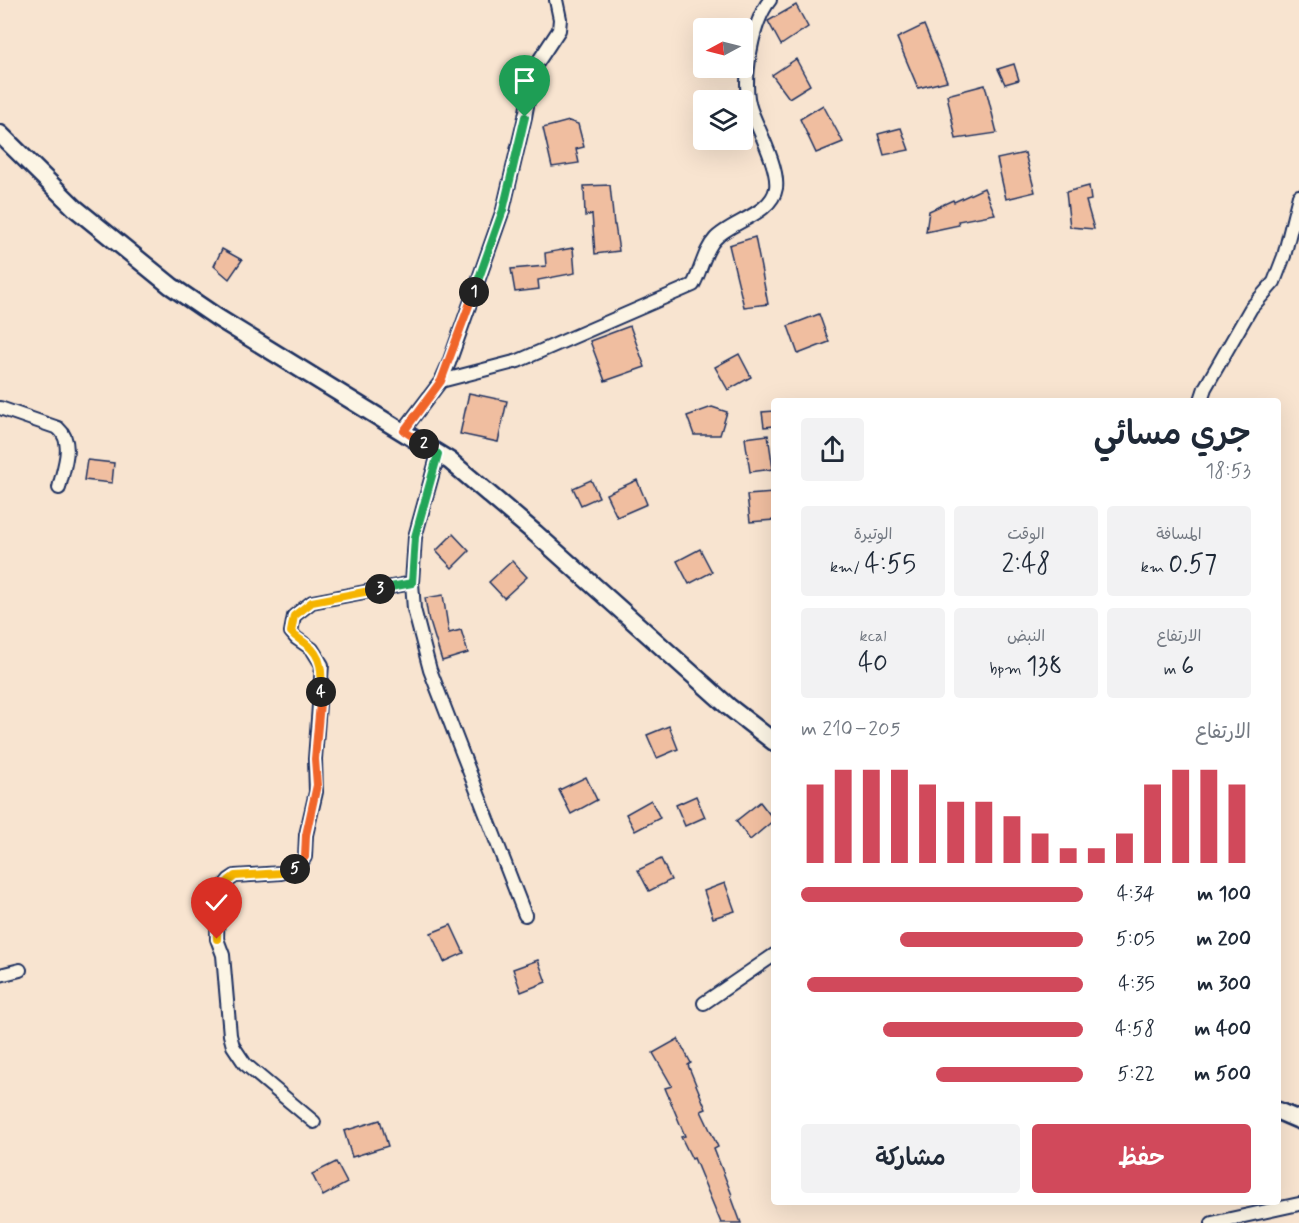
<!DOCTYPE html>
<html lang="ar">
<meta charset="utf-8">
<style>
:root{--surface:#fff;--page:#f2f2f3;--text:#1f2937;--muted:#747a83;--accent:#d1495b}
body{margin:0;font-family:Mynerve,"Playpen Sans Arabic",sans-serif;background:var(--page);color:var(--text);direction:rtl;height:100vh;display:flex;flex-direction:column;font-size:22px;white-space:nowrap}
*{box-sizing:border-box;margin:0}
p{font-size:20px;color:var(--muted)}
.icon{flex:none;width:33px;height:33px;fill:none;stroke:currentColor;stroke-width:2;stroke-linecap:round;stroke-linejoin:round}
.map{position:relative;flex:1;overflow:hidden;direction:ltr}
.drawer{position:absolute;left:771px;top:398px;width:510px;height:807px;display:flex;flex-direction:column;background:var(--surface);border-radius:6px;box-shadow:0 6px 24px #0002;direction:rtl}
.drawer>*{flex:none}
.needle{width:39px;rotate:263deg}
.tools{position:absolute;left:693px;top:18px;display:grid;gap:12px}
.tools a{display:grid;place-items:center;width:60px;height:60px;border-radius:6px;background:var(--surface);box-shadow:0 6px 24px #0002;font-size:30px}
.pin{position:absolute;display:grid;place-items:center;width:51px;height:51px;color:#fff;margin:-62px -26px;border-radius:50% 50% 50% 0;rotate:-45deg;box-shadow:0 0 6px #0007}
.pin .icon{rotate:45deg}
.km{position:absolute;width:30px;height:30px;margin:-15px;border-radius:50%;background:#222;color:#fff;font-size:16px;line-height:30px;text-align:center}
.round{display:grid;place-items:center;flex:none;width:63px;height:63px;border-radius:6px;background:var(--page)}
.overview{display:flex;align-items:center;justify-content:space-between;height:102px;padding:0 30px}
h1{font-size:33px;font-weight:600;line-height:45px}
.stats{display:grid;grid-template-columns:repeat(3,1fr);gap:9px;height:102px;padding:6px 30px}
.stats div{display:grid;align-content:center;border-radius:6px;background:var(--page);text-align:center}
.stats b{font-size:26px;font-weight:600}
.stats small{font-size:16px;font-weight:400}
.stats p{font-size:16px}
.chart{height:168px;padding:12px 30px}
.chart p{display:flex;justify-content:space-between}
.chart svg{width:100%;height:108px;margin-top:6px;stroke:var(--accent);stroke-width:6}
.action{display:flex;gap:12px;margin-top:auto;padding:12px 30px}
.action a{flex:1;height:69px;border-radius:6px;background:var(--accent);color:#fff;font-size:24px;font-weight:600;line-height:69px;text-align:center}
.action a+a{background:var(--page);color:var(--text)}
ul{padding:0 30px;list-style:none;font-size:20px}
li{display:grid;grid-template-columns:96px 72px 1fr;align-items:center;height:45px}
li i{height:15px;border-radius:8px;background:var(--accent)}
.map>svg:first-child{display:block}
</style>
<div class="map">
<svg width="1299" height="1223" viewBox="0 0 1299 1223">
<rect width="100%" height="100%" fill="#f8e4d0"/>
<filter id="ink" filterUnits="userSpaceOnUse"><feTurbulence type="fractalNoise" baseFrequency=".0167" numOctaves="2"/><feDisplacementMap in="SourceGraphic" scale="12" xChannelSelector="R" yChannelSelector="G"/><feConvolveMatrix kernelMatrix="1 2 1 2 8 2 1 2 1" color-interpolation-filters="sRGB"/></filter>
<g filter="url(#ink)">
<g fill="#f0bea0" stroke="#1b2f5e" stroke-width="1.5">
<path d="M796,5L808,27L781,45L768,21Z"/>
<path d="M924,25L947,81L918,88L897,38Z"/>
<path d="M796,59L810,85L789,98L772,75Z"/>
<path d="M1014,64L1019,80L1005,84L998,69Z"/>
<path d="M985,85L997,133L956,139L947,95Z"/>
<path d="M823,105L843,142L816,153L800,119Z"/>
<path d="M569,121L578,124L584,147L576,149L579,163L552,167L543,128Z"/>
<path d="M901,128L909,150L884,155L878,134Z"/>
<path d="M1025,153L1035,192L1006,199L997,159Z"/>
<path d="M610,185L614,225H615L619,251L595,254L592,214L585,216L584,186Z"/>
<path d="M1089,186L1091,200L1086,201L1094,229L1070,227L1066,192Z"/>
<path d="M984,188L995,214L958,221L959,225L926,232L929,211L953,200L954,202Z"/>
<path d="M755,237L768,304L744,307L729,245Z"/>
<path d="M573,248L575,273L538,280L539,289L515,292L511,269L546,266L545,253Z"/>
<path d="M222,249L242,260L229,279L214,266Z"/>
<path d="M819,314L829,342L798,354L788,326Z"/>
<path d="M630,326L645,367L605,381L590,341Z"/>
<path d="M739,354L751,377L728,390L715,367Z"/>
<path d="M469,393L507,401L498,442L460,434Z"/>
<path d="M712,407L727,412L720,435H694L687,416Z"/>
<path d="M774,411V426L764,427L762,412Z"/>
<path d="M768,435L773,469L750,472L745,438Z"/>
<path d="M87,460L114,463L112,483L84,480Z"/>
<path d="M591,480L599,497L581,505L573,488Z"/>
<path d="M637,480L647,504L617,517L606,494Z"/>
<path d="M773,493L774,520L750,522L747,495Z"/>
<path d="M453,534L469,551L452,568L436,551Z"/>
<path d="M700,549L712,572L689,584L677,561Z"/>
<path d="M512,561L527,577L504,598L489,582Z"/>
<path d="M443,595L449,633L461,630L468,653L442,661L430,622H429L425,598Z"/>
<path d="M669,726L678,749L657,758L647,735Z"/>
<path d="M586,777L597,800L571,814L559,790Z"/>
<path d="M696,796L705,817L685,826L676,805Z"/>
<path d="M651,800L660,818L635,831L626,814Z"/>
<path d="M760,802L774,820L750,840L736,821Z"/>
<path d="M661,859L671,880L649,891L638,870Z"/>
<path d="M725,883L735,911L713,918L704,891Z"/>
<path d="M451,925L464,953L444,962L431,933Z"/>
<path d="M538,960L546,982L521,992L513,969Z"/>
<path d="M678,1039L691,1063L688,1065L706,1109L701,1111L718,1147L714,1149L732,1195L731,1196L741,1223H721L694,1158L692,1159L681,1137L685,1136L665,1088L672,1086L653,1053Z"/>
<path d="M380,1120L388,1146L352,1157L344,1131Z"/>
<path d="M336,1162L347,1183L323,1196L312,1174Z"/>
</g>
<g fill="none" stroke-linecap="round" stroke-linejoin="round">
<defs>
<g id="minor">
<path d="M441,381L518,361L693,285C701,271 704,251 715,239C730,222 772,214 776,188C779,168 758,129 751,110C741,83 752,22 770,0"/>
<path d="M1201,400L1205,388L1251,308L1274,282L1284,256L1299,196"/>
<path d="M0,408L58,428C75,443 63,469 59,488"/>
<path d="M403,431L441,381L449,363L503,210L525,117L534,68L559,30L560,19L556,0"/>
<path d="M438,454L415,537L412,583L414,609L430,670L525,915"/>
<path d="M0,975L20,970"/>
<path d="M704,1003L774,955"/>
<path d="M314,1122L245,1064L233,1046L230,1035L223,955L217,939L218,899L220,891L229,880L235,876L281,873L294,870L300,865L305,857L306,835L316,792L315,759L322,665L312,649L296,638L291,632L294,616L312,602L412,583"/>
<path d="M1212,1223L1299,1204"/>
</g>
<g id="tertiary">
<path d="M0,134L75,208L171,286L218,318L450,461L535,533L729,707L774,742"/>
<path d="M1278,1111L1299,1120"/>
</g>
</defs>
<use href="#minor" stroke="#1b2f5e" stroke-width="16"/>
<use href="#tertiary" stroke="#1b2f5e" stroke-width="21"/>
<use href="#minor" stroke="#fcf5e5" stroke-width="12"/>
<use href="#tertiary" stroke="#fcf5e5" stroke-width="16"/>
</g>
</g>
<g fill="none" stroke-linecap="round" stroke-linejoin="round" filter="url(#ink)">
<defs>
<path id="split-1" d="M474,292L503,210L525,117"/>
<path id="split-2" d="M424,444L404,431L441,381L474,292"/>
<path id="split-3" d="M380,589L412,583L415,537L438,454L424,444"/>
<path id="split-4" d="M321,692C322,674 323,656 306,644C301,640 296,638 291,632L294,616L312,602L380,589"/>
<path id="split-5" d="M295,869L305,857L306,835L317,785L315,759L321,692"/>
<path id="split-6" d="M217,939C217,916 212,890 235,876L281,873L295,869"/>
</defs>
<use href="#split-1" stroke="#fff" stroke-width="12"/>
<use href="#split-2" stroke="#fff" stroke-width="12"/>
<use href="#split-3" stroke="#fff" stroke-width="12"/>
<use href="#split-4" stroke="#fff" stroke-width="12"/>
<use href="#split-5" stroke="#fff" stroke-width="12"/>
<use href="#split-6" stroke="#fff" stroke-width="12"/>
<use href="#split-1" stroke="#22a559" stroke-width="8"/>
<use href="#split-2" stroke="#f0652b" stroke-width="8"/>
<use href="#split-3" stroke="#22a559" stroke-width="8"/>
<use href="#split-4" stroke="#f5b400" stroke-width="8"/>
<use href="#split-5" stroke="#f0652b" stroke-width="8"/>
<use href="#split-6" stroke="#f5b400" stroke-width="8"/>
</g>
</svg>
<div class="tools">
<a><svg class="needle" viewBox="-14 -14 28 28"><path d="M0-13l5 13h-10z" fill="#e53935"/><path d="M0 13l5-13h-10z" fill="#747a83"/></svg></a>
<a><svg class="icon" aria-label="layers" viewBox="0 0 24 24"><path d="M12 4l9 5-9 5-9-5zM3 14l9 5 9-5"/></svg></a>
</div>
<div class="pin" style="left:525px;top:117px;background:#1e9e55"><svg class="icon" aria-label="arrive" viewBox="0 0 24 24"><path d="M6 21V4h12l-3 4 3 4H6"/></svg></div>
<div class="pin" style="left:217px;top:939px;background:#d93025"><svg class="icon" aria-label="check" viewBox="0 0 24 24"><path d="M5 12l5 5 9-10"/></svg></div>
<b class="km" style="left:474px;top:292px">1</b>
<b class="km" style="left:424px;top:444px">2</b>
<b class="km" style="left:380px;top:589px">3</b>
<b class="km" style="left:321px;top:692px">4</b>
<b class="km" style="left:295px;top:869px">5</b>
<section class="drawer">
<div class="overview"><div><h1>جري مسائي</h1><p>18:53</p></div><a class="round"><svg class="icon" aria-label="share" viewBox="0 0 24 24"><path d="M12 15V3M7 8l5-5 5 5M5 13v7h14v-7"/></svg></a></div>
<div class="stats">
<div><p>المسافة</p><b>0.57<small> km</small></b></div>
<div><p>الوقت</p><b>2:48</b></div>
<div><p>الوتيرة</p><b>4:55<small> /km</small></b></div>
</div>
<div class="stats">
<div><p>الارتفاع</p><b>6<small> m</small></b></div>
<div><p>النبض</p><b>138<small> bpm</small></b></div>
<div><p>kcal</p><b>40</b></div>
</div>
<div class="chart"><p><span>الارتفاع</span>205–210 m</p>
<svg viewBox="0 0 160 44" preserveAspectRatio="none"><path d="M5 44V12M15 44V6M25 44V6M35 44V6M45 44V12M55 44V19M65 44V19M75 44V25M85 44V32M95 44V38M105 44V38M115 44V32M125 44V12M135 44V6M145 44V6M155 44V12"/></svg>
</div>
<ul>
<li><b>100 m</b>4:34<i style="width:100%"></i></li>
<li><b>200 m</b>5:05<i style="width:65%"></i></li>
<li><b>300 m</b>4:35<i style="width:98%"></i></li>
<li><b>400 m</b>4:58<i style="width:71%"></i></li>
<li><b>500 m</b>5:22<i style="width:52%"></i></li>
</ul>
<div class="action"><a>حفظ</a><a>مشاركة</a></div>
</section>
</div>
